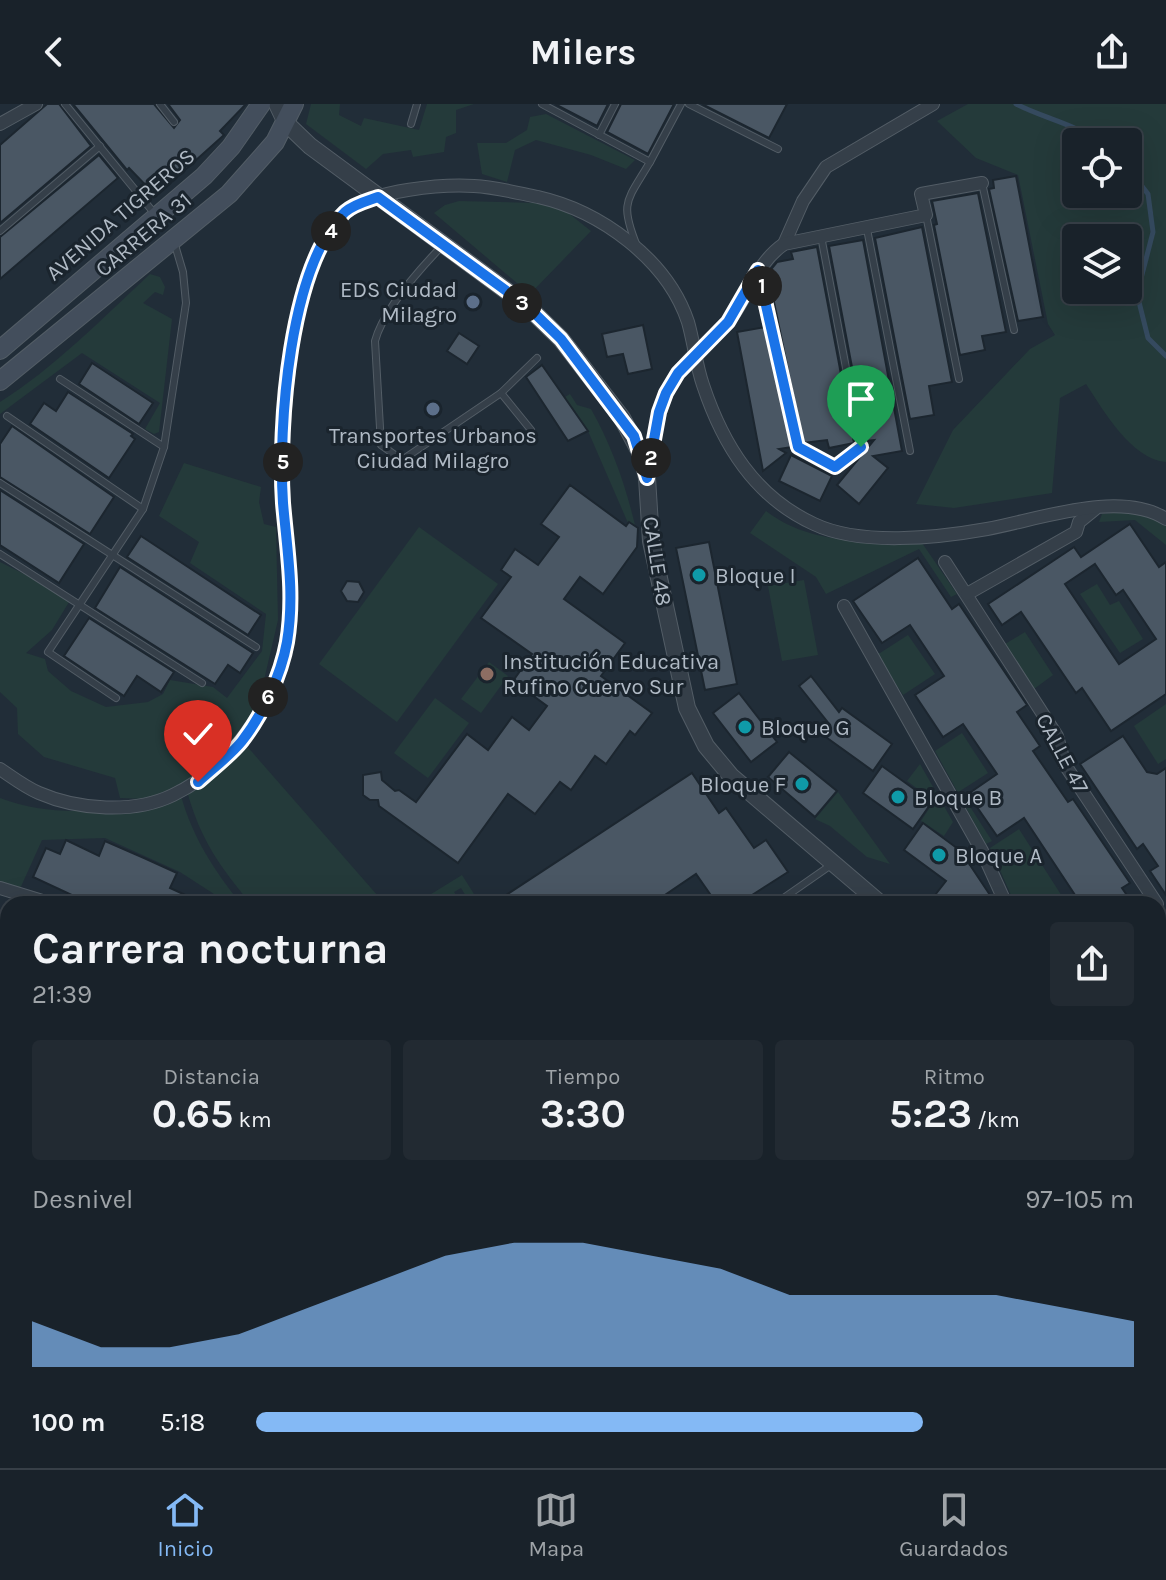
<!DOCTYPE html>
<html lang="es">
<meta charset="utf-8">
<style>
:root{--surface:#19222a;--page:#222a32;--text:#f1f3f6;--muted:#9fa4a8;--line:#373f47;--accent:#84b9f5}
body{margin:0;font-family:Karla,sans-serif;background:var(--page);color:var(--text);height:100vh;display:flex;flex-direction:column;font-size:30px;white-space:nowrap}
*{box-sizing:border-box;margin:0}
p{font-size:26px;color:var(--muted)}
.icon{flex:none;width:44px;height:44px;fill:none;stroke:currentColor;stroke-width:2;stroke-linecap:round;stroke-linejoin:round}
.map{position:relative;flex:1;overflow:hidden}
.sheet{position:absolute;left:0px;top:792px;width:1166px;height:572px;display:flex;flex-direction:column;background:var(--surface);border-radius:24px 24px 0 0;box-shadow:0 8px 32px #0002,0 0 0 2px var(--line)}
.sheet>*{flex:none}
.controls{position:absolute;left:1062px;top:24px;display:grid;gap:16px}
.controls a{display:grid;place-items:center;width:80px;height:80px;border-radius:8px;background:var(--surface);box-shadow:0 8px 32px #0002,0 0 0 2px var(--line);font-size:40px}
.pin{position:absolute;display:grid;place-items:center;width:68px;height:68px;color:#fff;margin:-82px -34px;border-radius:50% 50% 50% 0;rotate:-45deg;box-shadow:0 0 8px #0007}
.pin .icon{rotate:45deg}
.km{position:absolute;width:40px;height:40px;margin:-20px;border-radius:50%;background:#222;color:#fff;font-size:22px;line-height:40px;text-align:center}
.round{display:grid;place-items:center;flex:none;width:84px;height:84px;border-radius:8px;background:var(--page)}
.head{display:flex;align-items:center;justify-content:space-between;height:136px;padding:0 32px}
h1{font-size:44px;font-weight:700;line-height:60px}
.stats{display:grid;grid-template-columns:repeat(3,1fr);gap:12px;height:136px;padding:8px 32px}
.stats div{display:grid;align-content:center;border-radius:8px;background:var(--page);text-align:center}
.stats b{font-size:40px;font-weight:700}
.stats small{font-size:22px;font-weight:400}
.stats p{font-size:22px}
.chart{height:224px;padding:16px 32px}
.chart p{display:flex;justify-content:space-between}
.chart svg{width:100%;height:144px;margin-top:8px;fill:var(--accent);opacity:.7}
ul{padding:0 32px;list-style:none;font-size:26px}
li{display:grid;grid-template-columns:128px 96px 1fr;align-items:center;height:60px}
li i{height:20px;border-radius:10px;background:var(--accent)}
header{display:flex;justify-content:space-between;align-items:center;height:104px;padding:0 32px;background:var(--surface);font-size:36px;font-weight:700}
.dock{display:flex;justify-content:space-around;align-items:center;height:112px;border-top:2px solid var(--line);background:var(--surface);font-size:22px;color:var(--muted)}
.dock a{display:grid;justify-items:center;gap:4px}
.dock .selected{color:var(--accent)}
.map>svg:first-child{display:block}
</style>
<header><svg class="icon" aria-label="back" viewBox="0 0 24 24"><path d="M15 5l-7 7 7 7"/></svg>Milers<svg class="icon" aria-label="share" viewBox="0 0 24 24"><path d="M12 15V3M7 8l5-5 5 5M5 13v7h14v-7"/></svg></header>
<div class="map">
<svg width="1166" height="1364" viewBox="0 0 1166 1364">
<rect width="100%" height="100%" fill="#212d38"/>
<g fill="#243a3a" fill-rule="evenodd">
<path d="M311,0H340L339,11L361,22L364,14L419,26L427,0H474L456,6V29L446,33L444,48L413,53L411,46L383,50L366,65L306,20Z"/>
<path d="M968,0H1166V358C1131,355 1104,307 1086,280L1060,294L1052,389L954,404L916,400L953,326L1030,245L1055,231L1048,220L1018,71L976,54L937,17ZM1128,38V90H1076V38ZM1128,134V186H1076V134Z"/>
<path d="M546,10L635,56L626,65L591,51L536,36L515,46L507,78L482,70L477,39H506L527,26L530,13Z"/>
<path d="M459,97L537,99L567,108L591,127L530,190L434,109L445,101Z"/>
<path d="M150,170L160,173L165,183L163,191L155,188L143,199L172,215L159,328L154,330L145,325L160,299L82,249L0,310V298C53,265 104,213 150,170Z"/>
<path d="M570,290L577,301L591,305C612,342 625,380 635,421L628,419L588,327L565,293Z"/>
<path d="M184,359L261,383L259,398L264,420L276,423L278,516L258,602L237,634L197,673L166,689L145,695L120,694L115,674L44,653L18,630L17,604L0,588V458L34,475L69,498L52,526L26,549L45,555L48,567L71,587L106,603L148,598L163,590L170,576L213,583L227,594L262,547L266,510L190,459L199,438L159,412Z"/>
<path d="M766,407C810,441 867,438 920,436L957,490L951,493L919,445L826,490L816,473L750,429Z"/>
<path d="M1124,408L1148,411L1166,422V441L1135,416L1099,418L1102,410Z"/>
<path d="M419,423L498,480L397,618L319,560Z"/>
<path d="M804,476L818,551L782,557L768,482Z"/>
<path d="M1097,480L1110,501L1119,497L1143,535L1120,549L1080,490Z"/>
<path d="M1025,528L1053,571L1034,585L1005,540Z"/>
<path d="M908,531L935,570L903,591L876,549H880Z"/>
<path d="M489,558L508,572L481,609L461,595Z"/>
<path d="M435,594L469,619L428,674L394,649Z"/>
<path d="M1166,600V655L1158,660L1134,622Z"/>
<path d="M962,629L988,669L960,687L992,737L986,740L935,647Z"/>
<path d="M245,640L385,800H251C220,763 200,735 187,687Z"/>
<path d="M920,660L953,718L944,732L921,717L934,697L907,677Z"/>
<path d="M838,688L890,760L867,753L830,722L815,715Z"/>
<path d="M181,692C193,734 214,766 241,800H209L214,790L180,768L105,734L42,736L19,787L0,781V694C61,717 119,705 181,692Z"/>
<path d="M1019,725L1067,800H1015L990,744Z"/>
<path d="M462,771L479,798L466,800L469,797L461,784L454,788L462,800H450L447,795L438,800H415Z"/>
<path d="M1158,1231L1166,1252V1364H1099L1095,1356H1158Z"/>
</g>
<g fill="none" stroke-linecap="round" stroke-linejoin="round">
<g stroke="#354a5f" stroke-width="5">
<path d="M1016,0C1043,14 1075,20 1099,38"/>
<path d="M1128,64L1148,90L1153,128L1137,190L1148,234L1166,252"/>
</g>
</g>
<g fill="#4a5764" stroke="#1c262f" stroke-width="2" fill-rule="evenodd">
<path d="M47,0H59L91,42L0,119V41Z"/>
<path d="M73,0H154L174,24L180,16L168,0H246L220,27L224,31L156,92L129,64L127,66Z"/>
<path d="M555,0H608L597,22Z"/>
<path d="M621,0H674L648,50L607,28Z"/>
<path d="M702,0H787L769,34Z"/>
<path d="M99,51L118,74L0,175V133Z"/>
<path d="M1016,72L1043,213L1018,217L989,85L994,84L993,76Z"/>
<path d="M978,89L1006,228L982,232L985,246L960,251L934,121L937,120L932,97Z"/>
<path d="M922,123L952,278L929,282L934,311L910,315L875,134Z"/>
<path d="M863,136L902,347L873,352L888,364L859,400L837,381L874,336L866,337L829,142Z"/>
<path d="M817,143L854,339L829,344L827,336L803,339L768,169L777,158L793,155L791,148Z"/>
<path d="M643,221L652,265L628,270L623,250L607,253L602,230Z"/>
<path d="M765,223L792,343L779,345L786,349L763,367L737,228Z"/>
<path d="M459,229L479,242L467,260L447,247Z"/>
<path d="M92,259L153,299L139,320L79,280Z"/>
<path d="M542,261L588,327L568,337L526,273Z"/>
<path d="M68,288L133,330L131,332L135,335L109,374L30,320L44,299L56,307Z"/>
<path d="M12,322L114,393L90,430L0,373V340Z"/>
<path d="M791,351L832,372L820,397L779,377Z"/>
<path d="M570,381L626,422L629,418L638,424L637,443L603,490L580,473L564,495L625,539L601,572L652,609L635,631L630,627L606,660L595,652L571,686L560,678L535,710L508,690L458,759L379,702L378,696H370L363,691V671L381,668L382,676L395,687L399,686L416,698L467,630L488,646L512,613L529,626L547,602L513,577L532,550L481,514L511,473L501,466L515,445L538,461L559,433L541,420Z"/>
<path d="M0,386L84,440L59,479L0,441Z"/>
<path d="M1130,420L1159,463L1166,458V590L1111,627L1082,584L1076,589L1021,508L1002,521L988,500L1074,443L1081,453ZM1095,460L1116,491L1123,486L1156,535L1119,560L1065,480Z"/>
<path d="M141,432L261,511L248,531L127,453Z"/>
<path d="M709,438L737,580L705,586L676,444Z"/>
<path d="M918,454L952,505L959,500L1027,601L1017,608L1040,642L1033,647L1068,698L1073,695L1130,779L1122,784L1133,800H1081L1024,714L997,732L968,690L997,670L963,620L943,633L915,591L944,572L910,521L882,539L853,497Z"/>
<path d="M120,463L253,549L240,569L228,561L215,580L95,504Z"/>
<path d="M347,477L359,478L364,488L358,498L347,497L341,487Z"/>
<path d="M89,514L174,568L161,588L137,572L124,592L64,552Z"/>
<path d="M811,572L839,608L842,604L892,640L873,667L823,631L830,621L799,582Z"/>
<path d="M739,589L777,638L751,658L713,609Z"/>
<path d="M1123,632L1147,668L1157,670L1166,664V791L1150,767L1158,762L1143,740L1137,745L1080,660Z"/>
<path d="M789,648L837,687L815,713L768,673Z"/>
<path d="M882,662L932,698L913,725L863,689Z"/>
<path d="M692,669L719,709L726,704L754,744L766,736L788,768L738,800H717L696,770L662,793L667,800H512L506,791Z"/>
<path d="M923,719L973,756L970,761L996,800H928L946,777L904,746Z"/>
<path d="M66,736L99,752L105,737L144,754L177,769L170,784L205,800H91L33,773L46,744L60,750Z"/>
</g>
<g fill="none" stroke-linecap="round" stroke-linejoin="round">
<defs>
<g id="service">
<path d="M65,0L154,109"/>
<path d="M160,0L174,18"/>
<path d="M542,0L650,58L681,0"/>
<path d="M689,0L778,45"/>
<path d="M411,20L417,0"/>
<path d="M599,31L615,0"/>
<path d="M982,79L1014,226"/>
<path d="M926,111L959,275"/>
<path d="M867,125L910,347"/>
<path d="M0,127L100,42"/>
<path d="M637,142C619,98 627,97 650,58"/>
<path d="M441,143C419,166 383,207 375,237L381,341L402,356L501,289L537,254"/>
<path d="M759,169L798,343L835,363L861,343L821,132"/>
<path d="M60,275L164,343"/>
<path d="M501,289L531,326"/>
<path d="M7,312L143,405"/>
<path d="M0,379L256,543"/>
<path d="M0,450L202,579"/>
<path d="M116,594L48,548L143,405L164,343L186,199L183,168L175,141"/>
<path d="M775,800L831,761"/>
<path d="M919,800L920,797"/>
<path d="M0,949L8,922"/>
</g>
<g id="minor">
<path d="M0,20L36,0"/>
<path d="M784,140L803,97L826,63L933,0"/>
<path d="M648,370C656,335 656,299 678,269C694,247 718,232 734,210C751,185 758,158 784,140L926,111L921,90L982,79"/>
<path d="M945,458L1057,632L1065,661L1157,800"/>
<path d="M967,490L1076,428L1079,418L1095,405"/>
<path d="M844,502L982,747L1006,800"/>
<path d="M0,665C12,673 25,683 39,689C78,706 134,710 173,691C231,663 272,604 286,542C297,492 286,444 283,395C280,323 289,152 349,106C375,86 442,80 474,82C495,83 518,89 538,93C600,107 667,155 688,218C694,239 696,261 703,281C723,341 755,393 814,420C860,442 937,434 987,425C1037,416 1120,385 1166,415"/>
<path d="M0,784L52,800"/>
<path d="M1158,836L1166,831"/>
<path d="M1158,1030L1166,1025"/>
<path d="M385,1356L404,1364"/>
<path d="M344,1364L348,1356"/>
<path d="M484,1364L487,1356"/>
<path d="M576,1364L590,1356"/>
</g>
<g id="tertiary">
<path d="M277,0L286,19L310,42L527,202L561,235L622,314L642,352L647,374L651,437L687,604L706,642L731,672L881,800"/>
<path d="M0,886L8,889"/>
<path d="M1158,1074L1166,1087"/>
<path d="M904,1356L908,1364"/>
</g>
<g id="secondary">
<path d="M0,246L204,72L231,43L261,0"/>
<path d="M0,277L229,90L275,38L294,0"/>
</g>
</defs>
<use href="#service" stroke="#535d66" stroke-width="8"/>
<use href="#minor" stroke="#535d66" stroke-width="14"/>
<use href="#tertiary" stroke="#535d66" stroke-width="18"/>
<use href="#secondary" stroke="#535d66" stroke-width="20"/>
<use href="#service" stroke="#353f49" stroke-width="6"/>
<use href="#minor" stroke="#353f49" stroke-width="12"/>
<use href="#tertiary" stroke="#353f49" stroke-width="16"/>
<use href="#secondary" stroke="#434e5c" stroke-width="18"/>
</g>
<g fill="none" stroke-linecap="round" stroke-linejoin="round">
<defs>
<path id="route" d="M198,678C212,665 230,652 242,637C263,610 281,571 287,538C295,490 287,446 283,399C278,323 289,162 345,108C354,100 367,97 378,93L527,202L561,235L634,332L647,374L659,308L666,289L678,269L728,218L758,166L798,343L835,363L861,343"/>
</defs>
<use href="#route" stroke="#fff" stroke-width="16"/>
<use href="#route" stroke="#1a73e8" stroke-width="10"/>
</g>
<g fill="#5c6f8a" stroke="#1a242d" stroke-width="3">
<circle cx="473" cy="198" r="8"/>
<circle cx="433" cy="305" r="8"/>
</g>
<g fill="#0f9aa8" stroke="#1a242d" stroke-width="3">
<circle cx="699" cy="471" r="8"/>
<circle cx="745" cy="623" r="8"/>
<circle cx="802" cy="680" r="8"/>
<circle cx="898" cy="693" r="8"/>
<circle cx="939" cy="751" r="8"/>
</g>
<circle fill="#8d6e63" stroke="#1a242d" stroke-width="3" cx="487" cy="570" r="8"/>
<g text-anchor="middle" stroke-width="6" stroke-linejoin="round" paint-order="stroke">
<g font-size="22" fill="#b0bac5" stroke="#1a242d">
<text transform="translate(120 110) rotate(-41)" y="8">AVENIDA TIGREROS</text>
<text transform="translate(143 130) rotate(-40)" y="8">CARRERA 31</text>
<text transform="translate(658 457) rotate(81)" y="8">CALLE 48</text>
<text transform="translate(1063 649) rotate(62)" y="8">CALLE 47</text>
</g>
<g font-size="22" fill="#b0bac5" stroke="#1a242d" text-anchor="start">
<text x="457" y="193" text-anchor="end">EDS Ciudad<tspan x="457" dy="25">Milagro</tspan></text>
<text x="433" y="339" text-anchor="middle">Transportes Urbanos<tspan x="433" dy="25">Ciudad Milagro</tspan></text>
<text x="715" y="479">Bloque I</text>
<text x="503" y="565">Institución Educativa<tspan x="503" dy="25">Rufino Cuervo Sur</tspan></text>
<text x="761" y="631">Bloque G</text>
<text x="786" y="688" text-anchor="end">Bloque F</text>
<text x="914" y="701">Bloque B</text>
<text x="955" y="759">Bloque A</text>
</g>
</g>
</svg>
<div class="controls">
<a><svg class="icon" aria-label="locate" viewBox="0 0 24 24"><circle cx="12" cy="12" r="6"/><path d="M12 2v4M12 18v4M2 12h4M18 12h4"/></svg></a>
<a><svg class="icon" aria-label="layers" viewBox="0 0 24 24"><path d="M12 4l9 5-9 5-9-5zM3 14l9 5 9-5"/></svg></a>
</div>
<div class="pin" style="left:861px;top:343px;background:#1e9e55"><svg class="icon" aria-label="arrive" viewBox="0 0 24 24"><path d="M6 21V4h12l-3 4 3 4H6"/></svg></div>
<div class="pin" style="left:198px;top:678px;background:#d93025"><svg class="icon" aria-label="check" viewBox="0 0 24 24"><path d="M5 12l5 5 9-10"/></svg></div>
<b class="km" style="left:762px;top:182px">1</b>
<b class="km" style="left:651px;top:354px">2</b>
<b class="km" style="left:522px;top:199px">3</b>
<b class="km" style="left:331px;top:127px">4</b>
<b class="km" style="left:283px;top:358px">5</b>
<b class="km" style="left:268px;top:593px">6</b>
<section class="sheet">
<div class="head"><div><h1>Carrera nocturna</h1><p>21:39</p></div><a class="round"><svg class="icon" aria-label="share" viewBox="0 0 24 24"><path d="M12 15V3M7 8l5-5 5 5M5 13v7h14v-7"/></svg></a></div>
<div class="stats">
<div><p>Distancia</p><b>0.65<small> km</small></b></div>
<div><p>Tiempo</p><b>3:30</b></div>
<div><p>Ritmo</p><b>5:23<small> /km</small></b></div>
</div>
<div class="chart"><p><span>Desnivel</span>97–105 m</p>
<svg viewBox="0 0 160 44" preserveAspectRatio="none"><path d="M0 44V30L10 38L20 38L30 34L40 26L50 18L60 10L70 6L80 6L90 10L100 14L110 22L120 22L130 22L140 22L150 26L160 30V44z"/></svg>
</div>
<ul>
<li><b>100 m</b>5:18<i style="width:76%"></i></li>
</ul>
</section>
</div>
<nav class="dock">
<a class="selected"><svg class="icon" aria-label="home" viewBox="0 0 24 24"><path d="M3 11l9-7 9 7M6 9v11h12V9"/></svg>Inicio</a>
<a><svg class="icon" aria-label="map" viewBox="0 0 24 24"><path d="M3 6l6-2 6 2 6-2v14l-6 2-6-2-6 2zM9 4v14M15 6v14"/></svg>Mapa</a>
<a><svg class="icon" aria-label="saved" viewBox="0 0 24 24"><path d="M7 4h10v16l-5-4-5 4z"/></svg>Guardados</a>
</nav>
